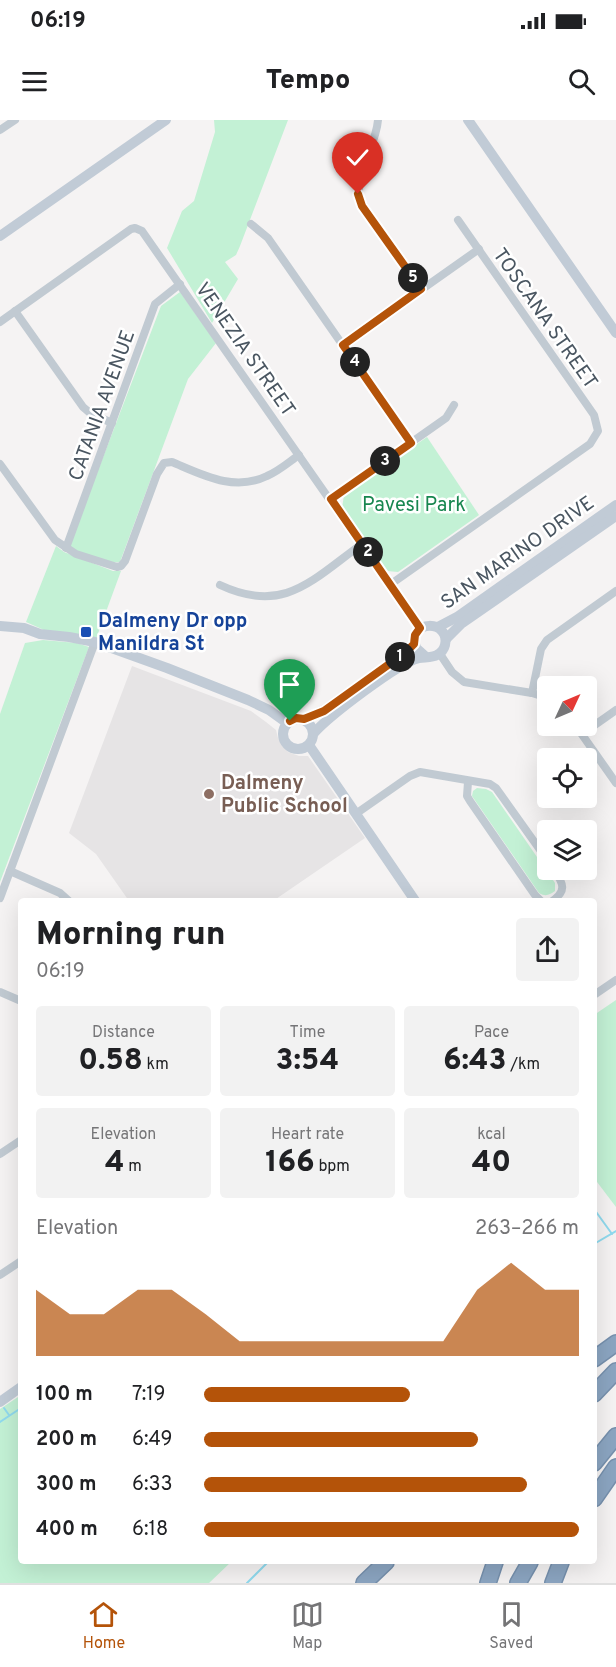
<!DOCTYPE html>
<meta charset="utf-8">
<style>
:root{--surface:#fff;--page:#f2f2f2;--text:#202124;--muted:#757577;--line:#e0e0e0;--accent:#b45309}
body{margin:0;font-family:Overpass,sans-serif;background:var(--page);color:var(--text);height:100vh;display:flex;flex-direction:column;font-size:22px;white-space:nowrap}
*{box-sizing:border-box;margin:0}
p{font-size:20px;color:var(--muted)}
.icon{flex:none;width:33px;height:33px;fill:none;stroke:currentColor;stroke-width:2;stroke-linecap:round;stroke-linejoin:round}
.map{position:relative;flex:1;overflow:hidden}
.sheet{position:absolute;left:18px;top:778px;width:579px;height:666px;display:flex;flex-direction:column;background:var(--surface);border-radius:6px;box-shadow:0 6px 24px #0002}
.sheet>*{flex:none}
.needle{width:39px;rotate:46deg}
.controls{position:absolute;left:537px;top:556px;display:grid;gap:12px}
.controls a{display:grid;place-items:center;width:60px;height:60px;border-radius:6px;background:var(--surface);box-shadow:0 6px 24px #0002;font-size:30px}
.pin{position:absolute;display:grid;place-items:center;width:51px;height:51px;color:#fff;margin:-62px -26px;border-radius:50% 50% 50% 0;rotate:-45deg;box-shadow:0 0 6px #0007}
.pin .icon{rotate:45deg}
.km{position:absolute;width:30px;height:30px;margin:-15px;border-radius:50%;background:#222;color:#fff;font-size:16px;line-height:30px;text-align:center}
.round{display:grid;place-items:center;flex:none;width:63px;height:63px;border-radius:6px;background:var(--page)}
.headline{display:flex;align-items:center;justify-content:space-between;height:102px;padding:0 18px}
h1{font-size:33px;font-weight:800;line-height:45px}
.metrics{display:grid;grid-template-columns:repeat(3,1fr);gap:9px;height:102px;padding:6px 18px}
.metrics div{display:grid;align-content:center;border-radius:6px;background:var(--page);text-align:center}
.metrics b{font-size:30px;font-weight:800}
.metrics small{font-size:16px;font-weight:400}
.metrics p{font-size:16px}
.chart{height:168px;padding:12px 18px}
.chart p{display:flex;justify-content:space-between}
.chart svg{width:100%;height:108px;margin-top:6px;fill:var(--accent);opacity:.7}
ul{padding:0 18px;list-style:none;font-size:20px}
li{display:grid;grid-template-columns:96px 72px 1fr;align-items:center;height:45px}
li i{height:15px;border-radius:8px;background:var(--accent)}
.status{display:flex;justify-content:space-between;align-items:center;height:42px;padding:0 30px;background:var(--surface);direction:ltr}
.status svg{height:16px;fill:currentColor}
header{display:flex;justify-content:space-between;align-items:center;height:78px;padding:0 18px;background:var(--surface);font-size:27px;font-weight:800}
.tabs{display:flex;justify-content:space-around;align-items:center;height:84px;border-top:2px solid var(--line);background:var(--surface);font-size:16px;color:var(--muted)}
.tabs a{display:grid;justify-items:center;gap:3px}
.tabs .on{color:var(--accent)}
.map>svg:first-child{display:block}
</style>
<div class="status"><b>06:19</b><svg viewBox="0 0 49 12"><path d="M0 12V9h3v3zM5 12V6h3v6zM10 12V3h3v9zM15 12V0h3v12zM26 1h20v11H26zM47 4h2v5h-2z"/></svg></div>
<header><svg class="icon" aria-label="menu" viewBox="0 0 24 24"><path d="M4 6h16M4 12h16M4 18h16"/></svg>Tempo<svg class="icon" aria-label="search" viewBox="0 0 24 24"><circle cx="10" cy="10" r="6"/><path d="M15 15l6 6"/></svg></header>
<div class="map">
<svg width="616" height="1463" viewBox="0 0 616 1463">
<rect width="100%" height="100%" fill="#f5f3f3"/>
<path fill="#e6e4e5" d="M132,546L251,591L266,602L276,610L278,618L288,632L299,636H308L365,718L273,781H129L96,734L69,713Z"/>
<g fill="#c3f1d5">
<path d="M214,0H288L240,126L236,135L225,142L238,159L212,203L167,128L182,91L194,81L215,12Z"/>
<path d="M180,172L216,223L188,259L120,442C104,444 82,436 69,426L161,186Z"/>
<path d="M427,317L479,395L398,452L387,451L342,388L344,375Z"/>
<path d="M56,426L64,432L113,451H121L96,519L44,510L26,502Z"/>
<path d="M43,520L77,523L89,527L0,762V594L25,523Z"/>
<path d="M477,668L486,669L492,672L555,763V771C549,775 546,777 539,773L472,676L473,671Z"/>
<path d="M616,880V1087L594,1058V895Z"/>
<path d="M21,1275V1442H231L209,1463H0V1289Z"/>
</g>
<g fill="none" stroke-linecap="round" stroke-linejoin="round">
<g stroke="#90daee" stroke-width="2">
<path d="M594,1089L612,1114"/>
<path d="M594,1124L616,1111"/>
<path d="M4,1288L9,1295"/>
<path d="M0,1302L21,1288"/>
<path d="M247,1463L268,1442"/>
</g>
<defs>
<g id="highway">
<path d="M594,1239L616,1223"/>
<path d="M594,1274L616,1251"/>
<path d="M594,1343L616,1316"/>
<path d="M594,1379L616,1347"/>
<path d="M364,1463L386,1442"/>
<path d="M488,1463L495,1442"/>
<path d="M518,1463L530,1442"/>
<path d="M553,1463L561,1442"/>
</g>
</defs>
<use href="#highway" stroke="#7690ad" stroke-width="18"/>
<g stroke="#c1cad2" stroke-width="8">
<path d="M378,0C376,27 354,53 360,80L421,169"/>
<path d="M0,10L15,0"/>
<path d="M251,104L268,118L411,323"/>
<path d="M15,191L83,287L90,293L112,303"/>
<path d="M0,202L131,109L135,108L142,111L420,509"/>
<path d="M343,225L479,129"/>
<path d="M0,344L55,420L76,434L117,447L121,446L125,441L157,354L164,343L172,342C203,355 234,372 267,356C279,351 289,342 299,335"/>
<path d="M331,379L446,298L454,285"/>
<path d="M66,428L155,184L180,164"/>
<path d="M391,464L590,324L598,311L594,295L458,100"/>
<path d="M220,465C284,495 312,460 362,424"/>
<path d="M440,534L452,552L464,562L532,573L548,578"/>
<path d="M532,573L541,529L547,520L616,471"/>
<path d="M576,606L616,663"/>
<path d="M582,614L616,590"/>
<path d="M468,662L467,676L470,681L535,775L542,782"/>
<path d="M357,693L410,656L420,652L490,664L496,668L548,741"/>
<path d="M10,751L60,773L70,782"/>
<path d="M0,778L95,522"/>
<path d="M551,782C567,771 564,764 554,750"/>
<path d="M0,872L21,881"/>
<path d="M594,875L616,860"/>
<path d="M0,1034L21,1020"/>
<path d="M0,1155L21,1141"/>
</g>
<g stroke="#c1cbd6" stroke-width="10">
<path d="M468,0L616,213"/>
<path d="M0,116L166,0"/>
<path d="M0,506L24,508L40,514L69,517L95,522L167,548L248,580L269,590L287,603"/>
<path d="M438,507L457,497L616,385"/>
<path d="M446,519L461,504L616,396"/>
<circle cx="298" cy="614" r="15"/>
<path d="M304,599L324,590L399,537L414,524"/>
<path d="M314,613C328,597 399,542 419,538C425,537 432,538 437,535C441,533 444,529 445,525C451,500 407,498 416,528L426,537"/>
<path d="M309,625L416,782"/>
<path d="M0,1282L21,1267"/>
</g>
<use href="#highway" stroke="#8ba5c1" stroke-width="15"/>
</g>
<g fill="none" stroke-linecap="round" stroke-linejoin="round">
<defs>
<path id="route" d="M290,601L296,598L304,599L324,591L406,532L414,524L415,515L420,508L331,379L411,323L343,225L421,169L362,86L358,74"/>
</defs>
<use href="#route" stroke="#fff" stroke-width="12"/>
<use href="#route" stroke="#b45309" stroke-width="8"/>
</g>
<rect fill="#1a4fb4" stroke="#fff" stroke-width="2" x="80" y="506" width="12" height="12" rx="3"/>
<circle fill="#8d6e63" stroke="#fff" stroke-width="2" cx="209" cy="674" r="6"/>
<g text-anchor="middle" stroke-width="5" stroke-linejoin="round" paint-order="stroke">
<g font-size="20" fill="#4a5661" stroke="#fff">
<text transform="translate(546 198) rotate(55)" y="7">TOSCANA STREET</text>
<text transform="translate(246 229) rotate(55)" y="7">VENEZIA STREET</text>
<text transform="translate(101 285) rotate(-70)" y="7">CATANIA AVENUE</text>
<text transform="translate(517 432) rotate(-35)" y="7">SAN MARINO DRIVE</text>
</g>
<g font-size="20" fill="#17864f" stroke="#fff">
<text x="414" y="391">Pavesi Park</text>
</g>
<g font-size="20" font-weight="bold" fill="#164399" stroke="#fff" text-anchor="start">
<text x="98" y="507">Dalmeny Dr opp<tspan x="98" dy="23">Manildra St</tspan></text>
</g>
<g font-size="20" font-weight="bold" fill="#785e54" stroke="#fff" text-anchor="start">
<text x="221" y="669">Dalmeny<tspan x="221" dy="23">Public School</tspan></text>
</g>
</g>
</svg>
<div class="controls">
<a><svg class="needle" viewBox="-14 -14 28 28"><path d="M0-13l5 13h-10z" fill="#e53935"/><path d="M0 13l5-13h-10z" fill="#757577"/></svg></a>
<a><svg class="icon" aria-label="locate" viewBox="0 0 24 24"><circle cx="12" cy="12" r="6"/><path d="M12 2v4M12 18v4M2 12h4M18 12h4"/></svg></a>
<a><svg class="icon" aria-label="layers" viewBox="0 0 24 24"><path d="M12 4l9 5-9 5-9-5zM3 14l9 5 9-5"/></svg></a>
</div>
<div class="pin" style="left:290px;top:601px;background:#1e9e55"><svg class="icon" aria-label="arrive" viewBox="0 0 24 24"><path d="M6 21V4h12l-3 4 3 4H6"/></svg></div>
<div class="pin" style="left:358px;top:74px;background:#d93025"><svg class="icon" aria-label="check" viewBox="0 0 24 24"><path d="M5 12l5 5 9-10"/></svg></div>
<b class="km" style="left:400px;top:537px">1</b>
<b class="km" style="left:368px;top:432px">2</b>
<b class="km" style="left:385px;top:341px">3</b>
<b class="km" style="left:355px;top:242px">4</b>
<b class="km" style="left:413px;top:158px">5</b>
<section class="sheet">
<div class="headline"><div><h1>Morning run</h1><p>06:19</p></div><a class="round"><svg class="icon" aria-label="share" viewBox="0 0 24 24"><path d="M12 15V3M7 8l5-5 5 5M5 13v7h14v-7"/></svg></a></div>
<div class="metrics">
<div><p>Distance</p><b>0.58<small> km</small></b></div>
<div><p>Time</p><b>3:54</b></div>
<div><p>Pace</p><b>6:43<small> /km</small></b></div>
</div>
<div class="metrics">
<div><p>Elevation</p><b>4<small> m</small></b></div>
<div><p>Heart rate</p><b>166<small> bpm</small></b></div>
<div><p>kcal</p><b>40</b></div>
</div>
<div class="chart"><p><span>Elevation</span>263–266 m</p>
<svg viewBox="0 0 160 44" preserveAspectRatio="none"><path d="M0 44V17L10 27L20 27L30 17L40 17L50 27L60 38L70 38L80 38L90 38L100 38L110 38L120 38L130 17L140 6L150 17L160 17V44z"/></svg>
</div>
<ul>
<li><b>100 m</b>7:19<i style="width:55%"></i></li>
<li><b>200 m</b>6:49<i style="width:73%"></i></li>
<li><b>300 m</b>6:33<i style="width:86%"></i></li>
<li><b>400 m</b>6:18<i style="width:100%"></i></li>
</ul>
</section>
</div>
<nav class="tabs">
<a class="on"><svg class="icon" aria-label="home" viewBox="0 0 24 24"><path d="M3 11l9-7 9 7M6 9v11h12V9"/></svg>Home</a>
<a><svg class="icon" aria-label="map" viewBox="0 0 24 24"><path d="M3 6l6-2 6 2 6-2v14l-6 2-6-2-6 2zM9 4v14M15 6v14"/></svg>Map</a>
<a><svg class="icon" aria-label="saved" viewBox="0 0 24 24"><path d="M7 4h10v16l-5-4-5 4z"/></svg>Saved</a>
</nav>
